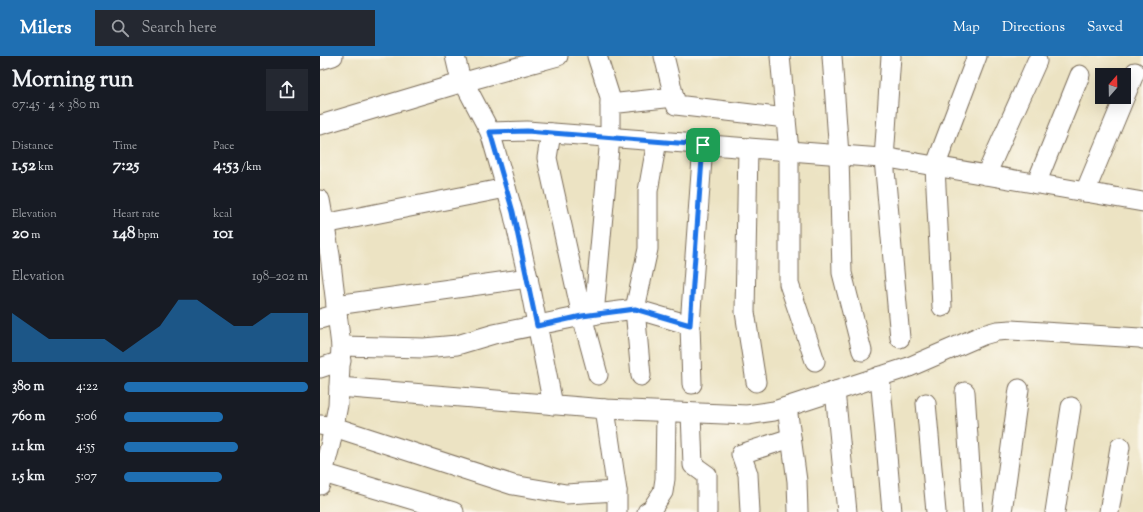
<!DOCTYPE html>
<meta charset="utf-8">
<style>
:root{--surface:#171b24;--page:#242831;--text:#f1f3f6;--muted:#9ea1a6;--accent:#1f6fb2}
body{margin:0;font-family:"Sorts Mill Goudy",serif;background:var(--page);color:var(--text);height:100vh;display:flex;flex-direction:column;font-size:15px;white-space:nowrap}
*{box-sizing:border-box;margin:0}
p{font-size:13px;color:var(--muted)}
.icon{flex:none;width:22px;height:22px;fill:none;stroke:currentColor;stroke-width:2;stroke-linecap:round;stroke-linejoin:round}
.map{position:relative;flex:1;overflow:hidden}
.panel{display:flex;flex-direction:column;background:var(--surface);width:320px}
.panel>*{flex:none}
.needle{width:26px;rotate:20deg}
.controls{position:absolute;left:775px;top:12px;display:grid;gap:8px}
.controls a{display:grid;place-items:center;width:36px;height:36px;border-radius:0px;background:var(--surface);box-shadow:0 4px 16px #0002;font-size:20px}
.pin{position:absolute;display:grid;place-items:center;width:34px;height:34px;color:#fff;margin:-17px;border-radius:8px;box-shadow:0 2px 6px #0006}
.round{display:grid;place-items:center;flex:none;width:42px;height:42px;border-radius:0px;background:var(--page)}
.summary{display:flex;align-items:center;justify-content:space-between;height:68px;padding:0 12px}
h1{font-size:22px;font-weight:700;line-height:30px}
.metrics{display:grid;grid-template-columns:repeat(3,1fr);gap:6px;height:68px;padding:4px 12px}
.metrics div{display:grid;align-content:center}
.metrics b{font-size:17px;font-weight:700}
.metrics small{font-size:11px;font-weight:400}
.metrics p{font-size:11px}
.chart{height:112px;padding:8px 12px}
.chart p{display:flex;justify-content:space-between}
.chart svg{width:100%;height:72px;margin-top:4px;fill:var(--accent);opacity:.7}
ul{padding:0 12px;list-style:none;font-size:13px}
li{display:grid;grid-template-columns:64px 48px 1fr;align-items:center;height:30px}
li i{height:10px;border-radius:5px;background:var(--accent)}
header{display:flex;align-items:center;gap:24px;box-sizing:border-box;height:56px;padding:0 20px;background:var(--accent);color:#fff}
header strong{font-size:19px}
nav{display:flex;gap:22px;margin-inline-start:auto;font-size:14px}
.search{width:280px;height:36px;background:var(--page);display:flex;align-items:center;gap:10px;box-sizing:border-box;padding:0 14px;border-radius:0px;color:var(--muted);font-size:15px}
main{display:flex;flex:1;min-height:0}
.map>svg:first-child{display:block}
</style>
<header>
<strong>Milers</strong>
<div class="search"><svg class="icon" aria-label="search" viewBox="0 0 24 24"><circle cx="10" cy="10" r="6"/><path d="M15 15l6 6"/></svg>Search here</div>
<nav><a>Map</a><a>Directions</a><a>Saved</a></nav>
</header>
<main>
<section class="panel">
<div class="summary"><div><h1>Morning run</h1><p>07:45 · 4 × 380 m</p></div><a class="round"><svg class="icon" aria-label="share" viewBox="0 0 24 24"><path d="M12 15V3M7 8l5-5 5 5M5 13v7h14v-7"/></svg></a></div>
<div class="metrics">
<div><p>Distance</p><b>1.52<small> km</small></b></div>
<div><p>Time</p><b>7:25</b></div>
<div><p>Pace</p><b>4:53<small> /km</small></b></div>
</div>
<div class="metrics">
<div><p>Elevation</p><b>20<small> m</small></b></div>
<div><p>Heart rate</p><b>148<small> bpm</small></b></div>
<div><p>kcal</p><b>101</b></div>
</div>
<div class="chart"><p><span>Elevation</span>198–202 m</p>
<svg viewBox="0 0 160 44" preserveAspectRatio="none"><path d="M0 44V14L10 22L20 30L30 30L40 30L50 30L60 38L70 30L80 22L90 6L100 6L110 14L120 22L130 22L140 14L150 14L160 14V44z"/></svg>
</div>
<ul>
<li><b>380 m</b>4:22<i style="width:100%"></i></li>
<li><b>760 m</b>5:06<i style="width:54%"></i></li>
<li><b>1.1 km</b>4:55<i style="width:62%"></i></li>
<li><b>1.5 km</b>5:07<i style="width:53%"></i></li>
</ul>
</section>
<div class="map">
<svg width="823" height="456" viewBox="0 0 823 456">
<rect width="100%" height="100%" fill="#fbf7ec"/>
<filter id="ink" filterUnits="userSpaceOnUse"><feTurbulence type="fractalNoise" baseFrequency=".025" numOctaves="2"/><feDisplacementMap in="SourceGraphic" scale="8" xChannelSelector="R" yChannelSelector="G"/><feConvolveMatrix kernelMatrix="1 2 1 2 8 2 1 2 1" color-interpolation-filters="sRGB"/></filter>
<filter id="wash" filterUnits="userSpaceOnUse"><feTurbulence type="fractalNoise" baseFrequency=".012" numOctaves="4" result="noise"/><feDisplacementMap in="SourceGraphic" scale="16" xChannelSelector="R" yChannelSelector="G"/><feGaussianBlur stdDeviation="0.9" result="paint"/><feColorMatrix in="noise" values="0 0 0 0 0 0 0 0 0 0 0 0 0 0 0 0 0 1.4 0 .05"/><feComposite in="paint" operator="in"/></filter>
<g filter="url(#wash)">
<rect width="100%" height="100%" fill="#ece3c3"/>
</g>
<g filter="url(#ink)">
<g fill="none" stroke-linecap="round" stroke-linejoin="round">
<defs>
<g id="minor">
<path d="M135,0L139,17L170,76L193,156L208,222L233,349"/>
<path d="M344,0L356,49L466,62"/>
<path d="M460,0L469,95V228L495,305"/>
<path d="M512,0L519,99L522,217L542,295"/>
<path d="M571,0L564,103L580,282"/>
<path d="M0,4L13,0"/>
<path d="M290,48L354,41"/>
<path d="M0,69L137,28L238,0"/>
<path d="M170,76L207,75L574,103L823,146"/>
<path d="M231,77L227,102L262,260L278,319"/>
<path d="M428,92L425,256L436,326"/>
<path d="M666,119L717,5"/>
<path d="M716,128L760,19"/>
<path d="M765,136L815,16"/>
<path d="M0,144L10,199L21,290L18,349L10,390L0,429"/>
<path d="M4,168L186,132"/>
<path d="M16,249L208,222"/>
<path d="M622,251L615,111L657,0"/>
<path d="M274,259L290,81V41L277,0"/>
<path d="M0,263L17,258"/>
<path d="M21,290L104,292L137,289L174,278L262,260L315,253L370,269"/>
<path d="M0,312L21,305"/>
<path d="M321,320L315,253L328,193V135L337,85"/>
<path d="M560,320L572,456"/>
<path d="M372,328L370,269L383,89"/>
<path d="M19,331L285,353L427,359L454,355L589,311L663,279L677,275L691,274L820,282L823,283"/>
<path d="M515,335L527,456"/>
<path d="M645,336L653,456"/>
<path d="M606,347L616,456"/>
<path d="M467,351L477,425L478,456"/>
<path d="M285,353L297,435V456"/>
<path d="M371,357L373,409L387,419V456"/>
<path d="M0,369L14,371L193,429L246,438L297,435"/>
<path d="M0,418L3,417L134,456"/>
<path d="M327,456L331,454L343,436L345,423L346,356"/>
<path d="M430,456L428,418L421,398L471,382"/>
<path d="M682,456L699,333"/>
<path d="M735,456L751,351"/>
<path d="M789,456L800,391"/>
</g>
</defs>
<use href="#minor" stroke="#796b58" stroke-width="21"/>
<use href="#minor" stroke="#fff" stroke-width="19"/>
</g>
</g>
<g fill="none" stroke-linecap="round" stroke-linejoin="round" filter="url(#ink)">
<defs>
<path id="route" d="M207,75L383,89L370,269L315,253L262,260L217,270L193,156L170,76Z"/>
</defs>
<use href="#route" stroke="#fff" stroke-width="8"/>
<use href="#route" stroke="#1a73e8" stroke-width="5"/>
</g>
</svg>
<div class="controls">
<a><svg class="needle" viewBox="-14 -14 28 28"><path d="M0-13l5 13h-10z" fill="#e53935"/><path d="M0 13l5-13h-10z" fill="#9ea1a6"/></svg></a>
</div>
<div class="pin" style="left:383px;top:89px;background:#1e9e55"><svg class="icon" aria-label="arrive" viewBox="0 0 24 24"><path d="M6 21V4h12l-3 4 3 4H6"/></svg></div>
</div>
</main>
